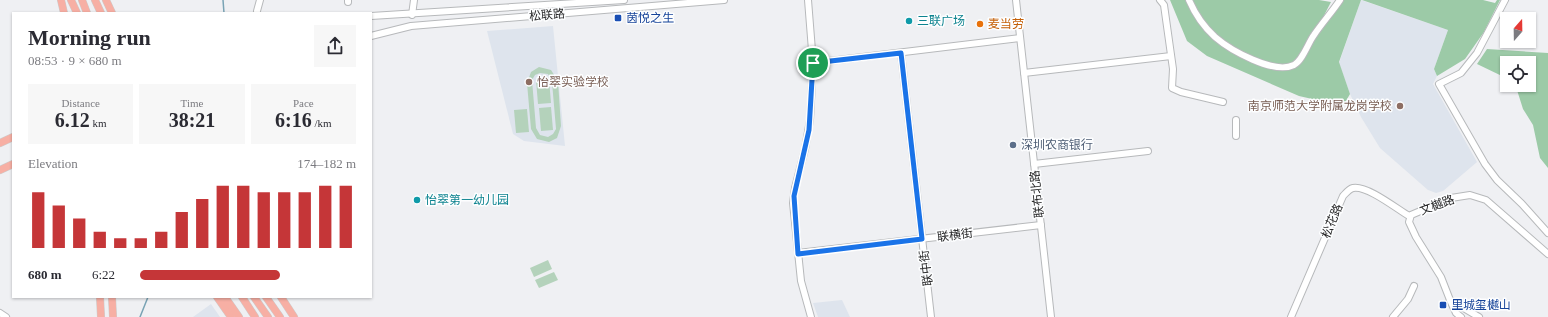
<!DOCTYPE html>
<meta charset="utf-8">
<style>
:root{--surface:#fff;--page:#f7f7f7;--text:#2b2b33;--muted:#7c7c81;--accent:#c53638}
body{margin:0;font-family:"Times New Roman","Noto Sans SC",serif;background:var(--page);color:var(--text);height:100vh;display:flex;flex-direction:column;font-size:15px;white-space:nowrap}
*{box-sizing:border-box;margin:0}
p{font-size:13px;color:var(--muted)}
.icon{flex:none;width:22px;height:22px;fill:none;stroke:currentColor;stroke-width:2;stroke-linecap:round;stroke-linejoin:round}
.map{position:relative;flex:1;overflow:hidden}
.drawer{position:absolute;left:12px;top:12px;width:360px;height:286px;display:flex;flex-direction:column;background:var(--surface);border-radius:0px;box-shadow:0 1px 3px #0004}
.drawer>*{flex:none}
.needle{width:26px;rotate:20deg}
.buttons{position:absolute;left:1500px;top:12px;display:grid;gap:8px}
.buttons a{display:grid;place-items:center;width:36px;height:36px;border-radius:0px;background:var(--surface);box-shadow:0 1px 3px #0004;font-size:20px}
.pin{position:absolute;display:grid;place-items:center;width:34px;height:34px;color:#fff;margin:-17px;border:2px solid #fff;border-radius:50%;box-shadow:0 1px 4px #0007}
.round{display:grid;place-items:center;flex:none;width:42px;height:42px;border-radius:0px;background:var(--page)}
.summary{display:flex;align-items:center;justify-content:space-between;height:68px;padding:0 16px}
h1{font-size:22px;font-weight:800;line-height:30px}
.stats{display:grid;grid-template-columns:repeat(3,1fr);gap:6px;height:68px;padding:4px 16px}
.stats div{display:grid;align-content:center;border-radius:0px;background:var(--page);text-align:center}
.stats b{font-size:20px;font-weight:800}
.stats small{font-size:11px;font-weight:400}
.stats p{font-size:11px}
.chart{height:112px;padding:8px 16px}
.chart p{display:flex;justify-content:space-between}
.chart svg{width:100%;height:72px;margin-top:4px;stroke:var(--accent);stroke-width:6}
ul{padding:0 16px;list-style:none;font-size:13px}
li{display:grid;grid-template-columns:64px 48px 1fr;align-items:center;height:30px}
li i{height:10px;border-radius:5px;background:var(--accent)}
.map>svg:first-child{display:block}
</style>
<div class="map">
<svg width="1548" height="317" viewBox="0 0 1548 317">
<rect width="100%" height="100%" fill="#eff0f3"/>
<g fill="#dee4ed">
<path d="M1361,0L1448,30L1434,69L1437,76L1433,84L1477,162L1443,191L1436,193L1428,190L1380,148L1361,117L1350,94L1339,63Z"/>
<path d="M553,26L565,146L524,141L513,134L487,31Z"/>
<path d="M842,300L850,317H818L813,303Z"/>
<path d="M211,304L220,317H193Z"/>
</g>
<g fill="#b4d2bb" fill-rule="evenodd">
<path d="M539,67L551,70L558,81L561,126L557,138L549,142L537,139L531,129L527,83L531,72ZM540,73L548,74L552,82L556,129L553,134L548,137L540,135L536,128L532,80L535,75Z"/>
<path d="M549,79L551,103L538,104L536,80Z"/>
<path d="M551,107L553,130L541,131L539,108Z"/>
<path d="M527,109L529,132L516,133L514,110Z"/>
<path d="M548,260L552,269L534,277L530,268Z"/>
<path d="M554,272L558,280L539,288L535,280Z"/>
</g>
<g fill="#9ccaa7">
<path d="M1170,0H1319L1331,2L1318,27L1322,30L1340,0H1361L1339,62L1350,94L1343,106L1299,96L1207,56L1187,41Z"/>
<path d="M1362,0H1483L1495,3L1497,0H1500L1484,32L1465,59L1437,76L1434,69L1448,30Z"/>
<path d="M1487,49L1548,53V168L1540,158L1533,125L1523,109L1517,90L1512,85H1529V63H1507V80L1504,77L1477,64Z"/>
</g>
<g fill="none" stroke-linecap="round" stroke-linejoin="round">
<g stroke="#79a3b4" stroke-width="1.5">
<path d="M223,0L224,13"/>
<path d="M140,317L148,297"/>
</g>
<defs>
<g id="minor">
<path d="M808,0L813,63L810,120L805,149L795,188L793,203L801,281L811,317"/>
<path d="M1016,0L1051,317"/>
<path d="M1160,0L1164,5L1173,69L1172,88L1181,92L1223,102"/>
<path d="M1189,0C1195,14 1204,27 1215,37C1230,50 1274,75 1294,65C1303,60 1308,43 1314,35C1322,23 1332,12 1340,0"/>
<path d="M1505,0L1477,53L1461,73L1439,84L1485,164L1497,180L1522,204L1548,233"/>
<path d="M348,2V0"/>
<path d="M257,11L260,0"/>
<path d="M412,15L414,0"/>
<path d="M371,16L624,0"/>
<path d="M371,36L411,26L724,0"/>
<path d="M901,53L931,317"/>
<path d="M813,63L1020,38"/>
<path d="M1024,73L1171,56"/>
<path d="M1236,136V120"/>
<path d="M1034,164L1148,151"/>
<path d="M798,253L1041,225"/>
<path d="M1450,300L1456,313L1461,317"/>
<path d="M0,313L6,317"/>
<path d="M1291,317L1343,196C1346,193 1349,189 1353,188C1367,185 1397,209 1409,216"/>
<path d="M1393,317L1408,299L1414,286"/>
<path d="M1479,317L1450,300L1441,277L1416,237L1409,222L1411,215L1451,198L1470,195L1486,200L1548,254"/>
</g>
<g id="major">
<path d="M61,0L64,13"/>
<path d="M71,0L77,13"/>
<path d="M82,0L87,13"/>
<path d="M95,0L101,13"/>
<path d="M106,0L112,13"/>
<path d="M0,143L13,137"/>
<path d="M0,170L13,164"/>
<path d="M100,297L101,317"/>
<path d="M112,297L113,317"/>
<path d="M217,297L231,317"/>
<path d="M225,297L239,317"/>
<path d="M242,297L255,317"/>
<path d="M254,297L268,317"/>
<path d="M266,297L280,317"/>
<path d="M281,297L294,317"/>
</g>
</defs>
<use href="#minor" stroke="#b7b9bb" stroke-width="8"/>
<use href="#major" stroke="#ccc" stroke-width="8"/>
<use href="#minor" stroke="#fff" stroke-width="6"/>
<use href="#major" stroke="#f7afa4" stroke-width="7"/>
</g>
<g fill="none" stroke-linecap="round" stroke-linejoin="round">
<defs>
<path id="route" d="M901,53L922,239L798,254L794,196L809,130L813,63Z"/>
</defs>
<use href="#route" stroke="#fff" stroke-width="8"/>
<use href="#route" stroke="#1a73e8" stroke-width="5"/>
</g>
<g fill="#1a4fb4" stroke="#fdfeff" stroke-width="1.5">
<rect x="614" y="14" width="8" height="8" rx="2"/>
<rect x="1439" y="301" width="8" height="8" rx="2"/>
</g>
<g fill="#0f9aa8" stroke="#fdfeff" stroke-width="1.5">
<circle cx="909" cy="21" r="4"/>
<circle cx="417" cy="200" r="4"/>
</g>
<circle fill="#e8710a" stroke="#fdfeff" stroke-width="1.5" cx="980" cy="24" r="4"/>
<g fill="#8d6e63" stroke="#fdfeff" stroke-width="1.5">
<circle cx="529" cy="82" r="4"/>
<circle cx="1400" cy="106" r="4"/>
</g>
<circle fill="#5c6f8a" stroke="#fdfeff" stroke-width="1.5" cx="1013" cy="145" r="4"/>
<g text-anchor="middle" stroke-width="3" stroke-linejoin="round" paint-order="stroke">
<g font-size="12" fill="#29292a" stroke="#fdfeff">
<text transform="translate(547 15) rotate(-5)" y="4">松联路</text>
<text transform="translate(1037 194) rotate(-96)" y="4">联布北路</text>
<text transform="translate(1437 205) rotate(-20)" y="4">文樾路</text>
<text transform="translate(1332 221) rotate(-67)" y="4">松花路</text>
<text transform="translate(955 235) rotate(-7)" y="4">联横街</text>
<text transform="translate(926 268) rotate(-97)" y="4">联中街</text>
</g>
<g font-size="12" fill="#164399" stroke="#fdfeff" text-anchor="start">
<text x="626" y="22">茵悦之生</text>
<text x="1451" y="309">里城玺樾山</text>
</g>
<g font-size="12" fill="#0d838f" stroke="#fdfeff" text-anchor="start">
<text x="917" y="25">三联广场</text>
<text x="425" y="204">怡翠第一幼儿园</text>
</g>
<g font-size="12" fill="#c56008" stroke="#fdfeff" text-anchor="start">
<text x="988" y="28">麦当劳</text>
</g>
<g font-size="12" fill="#785e54" stroke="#fdfeff" text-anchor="start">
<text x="537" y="86">怡翠实验学校</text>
<text x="1392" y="110" text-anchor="end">南京师范大学附属龙岗学校</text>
</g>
<g font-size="12" fill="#4e5e75" stroke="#fdfeff" text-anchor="start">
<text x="1021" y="149">深圳农商银行</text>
</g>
</g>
</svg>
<div class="buttons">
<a><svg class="needle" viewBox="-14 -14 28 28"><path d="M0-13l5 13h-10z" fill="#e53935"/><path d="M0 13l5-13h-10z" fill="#7c7c81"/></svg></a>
<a><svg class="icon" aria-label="locate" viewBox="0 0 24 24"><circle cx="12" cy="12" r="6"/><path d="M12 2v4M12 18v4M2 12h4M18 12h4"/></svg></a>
</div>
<div class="pin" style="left:813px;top:63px;background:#1e9e55"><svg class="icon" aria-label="arrive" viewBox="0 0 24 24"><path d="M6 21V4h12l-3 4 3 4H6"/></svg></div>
<section class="drawer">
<div class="summary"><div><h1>Morning run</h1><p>08:53 · 9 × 680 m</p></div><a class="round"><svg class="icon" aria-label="share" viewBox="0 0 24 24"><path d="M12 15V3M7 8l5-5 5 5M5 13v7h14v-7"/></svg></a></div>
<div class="stats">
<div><p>Distance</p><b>6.12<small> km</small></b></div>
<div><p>Time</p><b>38:21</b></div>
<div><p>Pace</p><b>6:16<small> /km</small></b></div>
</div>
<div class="chart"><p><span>Elevation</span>174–182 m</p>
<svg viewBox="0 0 160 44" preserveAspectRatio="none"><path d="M5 44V10M15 44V18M25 44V26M35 44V34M45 44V38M55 44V38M65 44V34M75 44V22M85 44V14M95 44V6M105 44V6M115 44V10M125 44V10M135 44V10M145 44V6M155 44V6"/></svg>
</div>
<ul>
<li><b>680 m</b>6:22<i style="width:65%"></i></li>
</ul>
</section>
</div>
